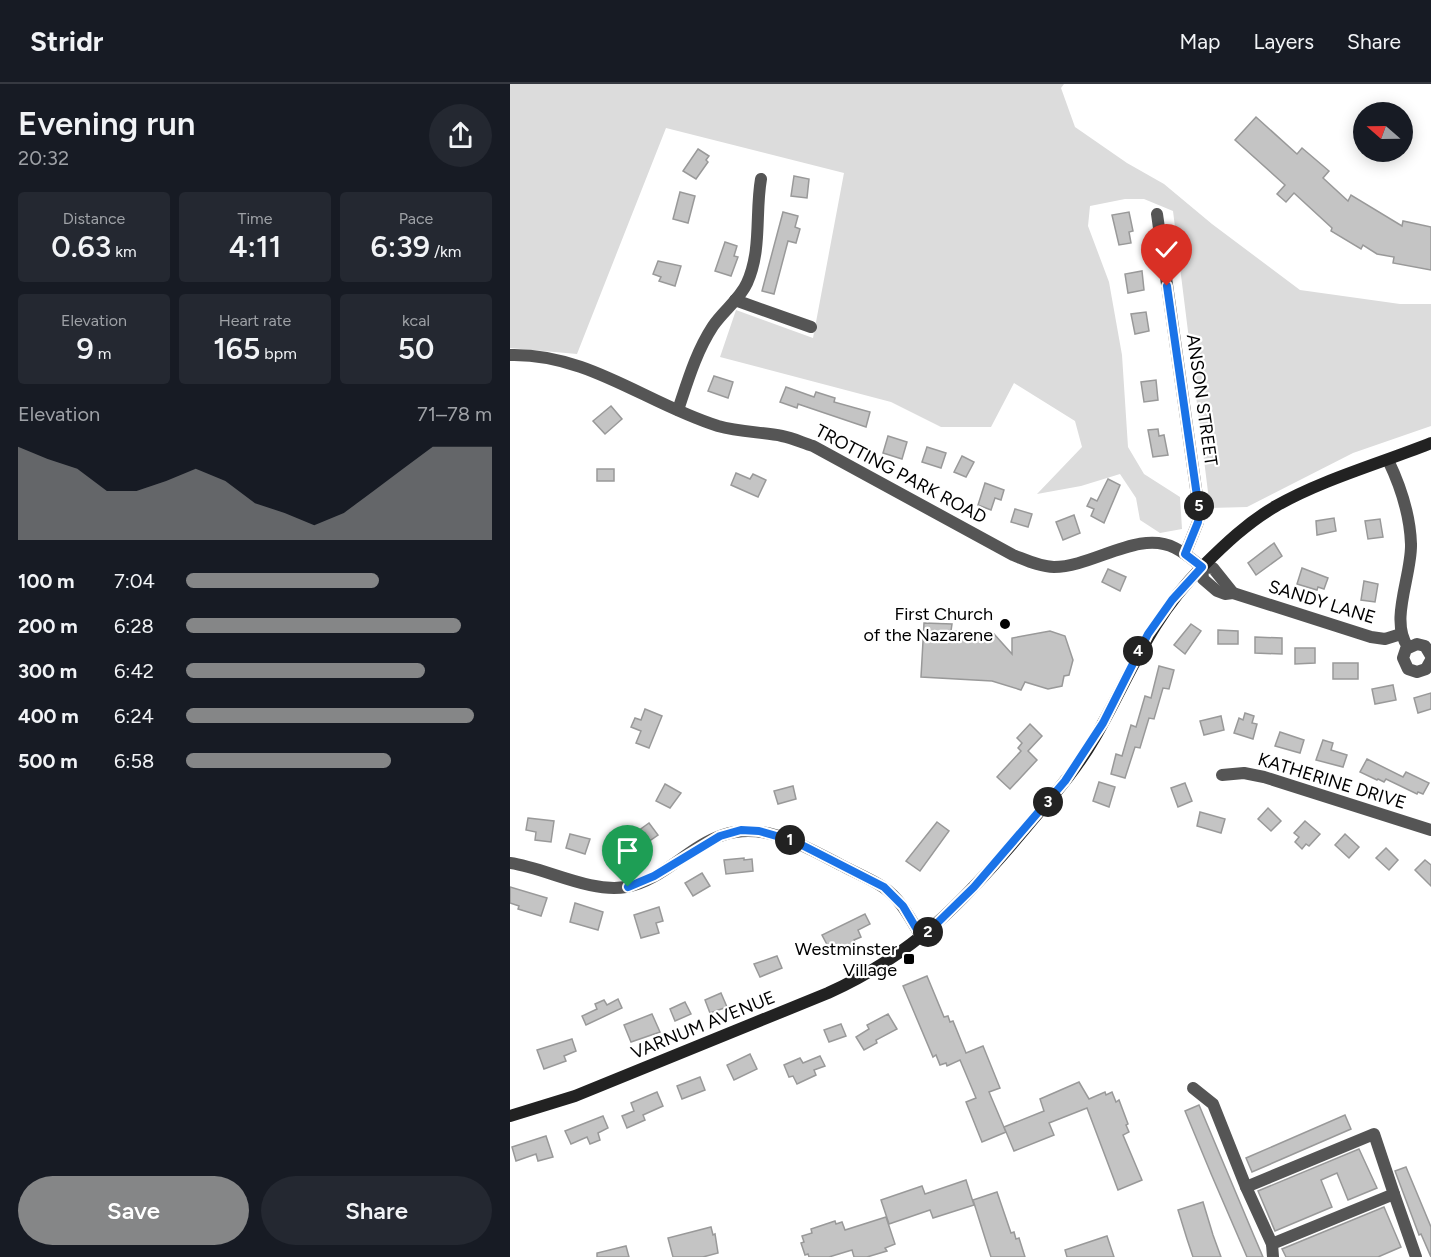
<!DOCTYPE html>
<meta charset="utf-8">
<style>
:root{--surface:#171b24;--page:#242831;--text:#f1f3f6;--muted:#9ea1a6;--line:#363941;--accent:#858687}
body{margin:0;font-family:Figtree,sans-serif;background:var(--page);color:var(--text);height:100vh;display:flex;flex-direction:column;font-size:22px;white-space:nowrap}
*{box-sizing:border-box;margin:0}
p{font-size:20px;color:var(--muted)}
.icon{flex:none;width:33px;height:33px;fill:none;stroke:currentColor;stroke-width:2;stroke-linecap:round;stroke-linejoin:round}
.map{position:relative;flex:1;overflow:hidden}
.side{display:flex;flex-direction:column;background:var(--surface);width:510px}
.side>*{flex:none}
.needle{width:39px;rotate:290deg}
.fabs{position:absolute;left:843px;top:18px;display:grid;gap:12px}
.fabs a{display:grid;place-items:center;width:60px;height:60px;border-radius:50%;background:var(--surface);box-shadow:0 3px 15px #0003;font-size:30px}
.pin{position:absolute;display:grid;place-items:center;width:51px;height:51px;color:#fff;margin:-62px -26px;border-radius:50% 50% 50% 0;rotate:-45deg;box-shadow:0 0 6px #0007}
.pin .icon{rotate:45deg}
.km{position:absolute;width:30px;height:30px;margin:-15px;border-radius:50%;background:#222;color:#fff;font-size:16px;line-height:30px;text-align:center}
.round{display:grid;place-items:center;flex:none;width:63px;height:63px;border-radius:32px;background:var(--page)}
.overview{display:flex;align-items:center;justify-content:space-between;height:102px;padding:0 18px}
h1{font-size:33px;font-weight:600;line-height:45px}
.figures{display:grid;grid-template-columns:repeat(3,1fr);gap:9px;height:102px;padding:6px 18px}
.figures div{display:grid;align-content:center;border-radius:6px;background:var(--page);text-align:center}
.figures b{font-size:30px;font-weight:600}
.figures small{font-size:16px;font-weight:400}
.figures p{font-size:16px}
.chart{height:168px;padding:12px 18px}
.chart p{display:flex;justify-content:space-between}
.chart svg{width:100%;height:108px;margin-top:6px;fill:var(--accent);opacity:.7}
.action{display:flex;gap:12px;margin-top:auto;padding:12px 18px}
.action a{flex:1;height:69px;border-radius:36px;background:var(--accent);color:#fff;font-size:24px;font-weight:600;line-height:69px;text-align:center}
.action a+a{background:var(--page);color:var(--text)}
ul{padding:0 18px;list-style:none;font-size:20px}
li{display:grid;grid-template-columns:96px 72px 1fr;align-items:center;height:45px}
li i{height:15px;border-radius:8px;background:var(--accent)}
header{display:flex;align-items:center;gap:36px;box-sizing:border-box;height:84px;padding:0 30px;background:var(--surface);border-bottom:2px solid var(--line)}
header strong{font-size:28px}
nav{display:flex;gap:33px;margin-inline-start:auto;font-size:21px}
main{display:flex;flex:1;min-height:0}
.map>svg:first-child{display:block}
</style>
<header>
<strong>Stridr</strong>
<nav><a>Map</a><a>Layers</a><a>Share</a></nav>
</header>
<main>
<section class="side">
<div class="overview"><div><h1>Evening run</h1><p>20:32</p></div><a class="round"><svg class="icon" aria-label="share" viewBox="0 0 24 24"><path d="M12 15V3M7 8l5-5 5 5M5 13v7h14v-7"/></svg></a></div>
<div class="figures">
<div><p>Distance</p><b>0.63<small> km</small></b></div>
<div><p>Time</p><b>4:11</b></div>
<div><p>Pace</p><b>6:39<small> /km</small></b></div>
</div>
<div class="figures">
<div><p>Elevation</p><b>9<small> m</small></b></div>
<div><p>Heart rate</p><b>165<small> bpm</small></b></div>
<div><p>kcal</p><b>50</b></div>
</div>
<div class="chart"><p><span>Elevation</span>71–78 m</p>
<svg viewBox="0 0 160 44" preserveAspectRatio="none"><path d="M0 44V6L10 11L20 15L30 24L40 24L50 20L60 15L70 20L80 29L90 33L100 38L110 33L120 24L130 15L140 6L150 6L160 6V44z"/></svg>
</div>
<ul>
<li><b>100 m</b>7:04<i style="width:63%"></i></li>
<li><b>200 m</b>6:28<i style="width:90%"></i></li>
<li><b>300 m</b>6:42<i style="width:78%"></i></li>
<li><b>400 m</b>6:24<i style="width:94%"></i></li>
<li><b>500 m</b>6:58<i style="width:67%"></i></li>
</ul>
<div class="action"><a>Save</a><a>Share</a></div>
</section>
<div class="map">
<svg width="921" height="1173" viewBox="0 0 921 1173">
<rect width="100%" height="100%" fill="#fff"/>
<path fill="#dcdcdc" d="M0,0H554L551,4L565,43L617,79L654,100L702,140L790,206L890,220H921V342L843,369L737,423L700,424L663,127L634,115H615L580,122L578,142L599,198L612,271L618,363L634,390L670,413L672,445L650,449L630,436L626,414L610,390L571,402L527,410L572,363L565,337L504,299L481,343H431L381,318L210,273L226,226L303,254L334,89L156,44L67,270L0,264Z"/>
<g fill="#c4c4c4" stroke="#999" stroke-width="1.5">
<path d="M746,33L787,70L792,64L819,87L813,94L838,117L841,111L892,142L893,137L921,143V186L883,179L884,173L867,170L853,161L851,165L821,147L822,144L784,109L776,118L767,110L775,101L725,56Z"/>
<path d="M188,65L199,72L196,76L198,78L186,95L173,87Z"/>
<path d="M284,92L299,95L297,114L281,112Z"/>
<path d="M170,108L185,112L178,139L163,135Z"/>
<path d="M273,128L288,132L285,143L290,145L286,159L278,157L264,210L252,207Z"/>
<path d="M619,128L623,147L619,148L621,159L609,161L602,131Z"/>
<path d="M215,158L227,162L224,172L228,173L221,192L205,187Z"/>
<path d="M148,177L171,182L165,202L149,197L151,193L143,190Z"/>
<path d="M632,187L634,206L618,209L615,190Z"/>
<path d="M636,228L639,247L625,250L621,230Z"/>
<path d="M204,292L223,298L218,314L198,307Z"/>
<path d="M646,296L648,316L634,318L631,298Z"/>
<path d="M276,303L304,313L306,308L325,314L324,318L360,328L356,343L288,320L287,324L270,318Z"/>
<path d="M101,322L112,335L95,350L83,337Z"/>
<path d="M648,345L649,352L654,351L658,371L643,373L638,346Z"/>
<path d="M378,352L397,358L392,375L373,369Z"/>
<path d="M417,363L436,369L431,384L412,378Z"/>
<path d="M452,372L464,378L456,393L444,388Z"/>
<rect x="87" y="385" width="17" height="12"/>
<path d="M226,389L240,395L243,390L256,396L248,413L221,401Z"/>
<path d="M598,395L610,401L594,439L581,432L584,425L577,422L581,414L587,417Z"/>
<path d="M475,399L494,406L491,416L485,414L481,426L468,421Z"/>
<path d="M505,425L522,430L518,443L501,438Z"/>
<path d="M564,431L570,449L553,456L546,438Z"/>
<path d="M824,434L826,447L807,451L806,437Z"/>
<path d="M870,435L873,453L858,455L855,437Z"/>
<path d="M764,459L772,472L746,491L738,479Z"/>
<path d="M792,484L818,494L814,505L808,503L807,506L787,500Z"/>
<path d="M598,485L616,493L610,507L592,498Z"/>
<path d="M854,497L868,500L865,518L851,516Z"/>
<path d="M414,539L442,540L441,547L484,550L502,570V554L540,547L555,552L563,576L559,591L554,592L552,602L538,605L515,598L511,606L482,597L411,593Z"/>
<path d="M681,540L691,547L675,570L664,561Z"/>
<path d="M708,546L728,547V560H708Z"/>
<path d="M745,553L772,554V570L745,569Z"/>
<path d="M785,564H805V579L785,580Z"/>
<rect x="823" y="579" width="25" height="16"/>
<path d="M649,582L664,586L659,605L653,604L644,635L639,634L630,664L625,663L615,694L601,690L606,670L612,672L621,641L626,643L635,612L641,614Z"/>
<path d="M883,601L886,616L865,620L862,605Z"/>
<path d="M921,609V625L908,629L904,614Z"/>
<path d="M135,625L152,632L139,664L126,659L131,647L121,643L125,634L131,636Z"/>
<path d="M735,629L744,632L742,639L747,640L743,655L724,649L729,634L733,636Z"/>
<path d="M711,632L714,646L694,651L690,637Z"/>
<path d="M520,640L532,652L518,667L527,676L500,705L487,693L511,667L508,664L512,659L507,654Z"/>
<path d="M770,648L794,656L790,669L765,662Z"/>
<path d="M813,656L823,659L821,666L837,671L833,683L806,676Z"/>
<path d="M857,675L893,693L896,688L919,699L913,710L908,708L907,710L876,695L874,698L868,695L867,696L850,688Z"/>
<path d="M589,698L605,703L599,723L583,717Z"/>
<path d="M675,699L682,717L668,723L661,704Z"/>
<path d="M155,700L171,709L160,724L146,717Z"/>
<path d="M283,702L286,715L268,720L264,707Z"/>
<path d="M758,724L771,737L761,747L748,735Z"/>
<path d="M690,728L715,735L711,749L687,742Z"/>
<path d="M18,734L44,737L41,758L25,756L26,748L16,746Z"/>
<path d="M795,737L810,750L799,762L796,760L792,765L785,758L789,753L784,749Z"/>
<path d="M427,738L439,747L410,787L396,777Z"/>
<path d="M139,739L148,751L125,767L117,755Z"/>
<path d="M60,750L80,755L75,770L56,764Z"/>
<path d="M835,750L849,763L839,774L825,761Z"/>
<path d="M876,764L888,776L879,786L866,774Z"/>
<path d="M234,774V776L242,775L243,787L216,790L214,776Z"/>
<path d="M915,776L921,781V802L905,786Z"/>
<path d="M192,789L200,802L183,812L175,799Z"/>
<path d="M0,803L37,814L31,832L8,825L9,822L0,819Z"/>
<path d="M65,819L93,828L88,846L60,838Z"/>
<path d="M149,823L153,837L146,839L149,849L131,854L124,831Z"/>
<path d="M355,830L360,840L348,846L351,853L344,856L347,863L331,871L328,865L321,868L312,851Z"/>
<path d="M267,872L272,884L250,893L244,880Z"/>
<path d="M417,892L434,933L438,932L440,938L443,937L456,969L473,962L490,1004L479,1008L496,1048L472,1058L456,1018L466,1014L450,976L437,982L436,979L430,981L426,971L423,973L393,902Z"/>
<path d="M211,909L217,923L200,929L195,916Z"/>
<path d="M108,915L112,924L76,941L72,932L87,925L85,920L94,916L97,921Z"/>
<path d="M175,918L181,930L165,937L160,925Z"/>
<path d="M142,930L150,948L121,958L114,941Z"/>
<path d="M378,930L387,945L366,956L367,959L354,966L346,953L359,945L357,941Z"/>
<path d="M331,940L336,952L319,958L314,946Z"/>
<path d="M62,955L66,967L54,972L56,977L34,985L27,966Z"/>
<path d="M240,970L247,985L224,996L217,981Z"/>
<path d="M310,972L315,982L304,986L306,991L287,1000L283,992L279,993L274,981L290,974L293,979Z"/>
<path d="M190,993L195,1006L172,1015L167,1002Z"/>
<path d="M569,998L579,1015L595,1008L596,1011L602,1008L606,1018L609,1016L618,1040L616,1041L619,1048L613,1051L632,1096L608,1106L577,1024L539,1039L544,1051L504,1067L494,1043L534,1027L530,1015Z"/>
<path d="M147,1008L153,1022L133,1031L135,1036L117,1044L112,1032L124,1027L121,1019Z"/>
<path d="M689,1021L744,1152L753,1173H737L702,1092L675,1027Z"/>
<path d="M835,1031L841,1045L742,1088L736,1074Z"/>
<path d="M93,1032L98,1044L88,1049L90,1056L80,1060L77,1053L61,1060L55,1047Z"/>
<path d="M36,1052L43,1073L28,1077L26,1070L6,1077L2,1063Z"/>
<path d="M849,1065L867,1104L838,1116L827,1089L811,1096L822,1123L765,1147L748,1107Z"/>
<path d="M896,1083L921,1143V1173L911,1150L909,1151L885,1087Z"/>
<path d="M456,1096L464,1121L423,1134L420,1126L379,1140L371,1116L412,1102L415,1110Z"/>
<path d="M487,1108L501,1149L504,1148L506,1155L509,1154L515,1173H481L463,1116Z"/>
<path d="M693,1118L703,1151L711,1173H683L677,1155L668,1126Z"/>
<path d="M874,1123L891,1163L868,1173H776L772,1165Z"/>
<path d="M376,1133L385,1160L375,1164L377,1167L357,1173H344L342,1166L319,1173H299L298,1170L295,1171L291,1159L294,1158L292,1152L302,1149L301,1145L325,1137L326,1140L332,1138L335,1146Z"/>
<path d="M201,1143L203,1151L205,1150L208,1169L193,1173H163L158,1154Z"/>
<path d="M597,1152L604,1173H557L555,1166Z"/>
<path d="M116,1162L119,1173H87V1169Z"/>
</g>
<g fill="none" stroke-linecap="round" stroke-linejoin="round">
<g stroke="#555" stroke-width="12">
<path d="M647,130L689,426L688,438L675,470"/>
<path d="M225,216L301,243"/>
<path d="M0,271C78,269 137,320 208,342C229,348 252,348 272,352C283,354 293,359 303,362L503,471C516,476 530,483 544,483C583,483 629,445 665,464C675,469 683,476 692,483"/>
<path d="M168,326C178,296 186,268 203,242C213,227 230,215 237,199C252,166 245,129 251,95"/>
<path d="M878,376C891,403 900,430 901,460C902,491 879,537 898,563"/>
<path d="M692,483L693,495L707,507L715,510L723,509L861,553L875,555L891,550"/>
<path d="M692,483L703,484L723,509"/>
<path d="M921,572L915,562L907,560L896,565L893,574L898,585L907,588L916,585L921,576"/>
<path d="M712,691L734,689L754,693L921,746"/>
<path d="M0,779C36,784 79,809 116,803C152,797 179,762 213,751C256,737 295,763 333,782C346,789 361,795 373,803C391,815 401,836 412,854"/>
<path d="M683,1004L703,1020L736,1103"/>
<path d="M762,1160L736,1103L864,1050L884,1110"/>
<path d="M763,1173L762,1160L884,1110L906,1173"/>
</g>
<path stroke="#222" stroke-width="12" d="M0,1032L65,1012L318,909C405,870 455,816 515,745C539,716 565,688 584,655C621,591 638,537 692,483C714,461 738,438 766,422C811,396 871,379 921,359"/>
</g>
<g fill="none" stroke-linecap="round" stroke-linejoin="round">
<defs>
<path id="route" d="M118,803L144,792L210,752L231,746L249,747L284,757L374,803L393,822L412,854L464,803L555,697L593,639L638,550L662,516L692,483L675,470L688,438L689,426L657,202"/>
</defs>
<use href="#route" stroke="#fff" stroke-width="12"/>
<use href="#route" stroke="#1a73e8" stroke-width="8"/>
</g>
<g fill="#000" stroke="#fff" stroke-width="2">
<circle cx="495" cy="540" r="6"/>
<rect x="393" y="869" width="12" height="12" rx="3"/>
</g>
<g text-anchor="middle" stroke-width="4.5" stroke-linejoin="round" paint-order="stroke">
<g font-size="18" fill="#000" stroke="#fff">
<text transform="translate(692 316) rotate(82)" y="6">ANSON STREET</text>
<text transform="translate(391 390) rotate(28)" y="6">TROTTING PARK ROAD</text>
<text transform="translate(812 518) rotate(17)" y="6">SANDY LANE</text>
<text transform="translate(822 697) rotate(17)" y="6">KATHERINE DRIVE</text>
<text transform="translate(193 941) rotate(-22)" y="6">VARNUM AVENUE</text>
</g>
<g font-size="18" fill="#000" stroke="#fff" text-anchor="end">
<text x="483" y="536">First Church<tspan x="483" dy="21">of the Nazarene</tspan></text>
<text x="387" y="871">Westminster<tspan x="387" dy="21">Village</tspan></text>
</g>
</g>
</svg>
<div class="fabs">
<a><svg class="needle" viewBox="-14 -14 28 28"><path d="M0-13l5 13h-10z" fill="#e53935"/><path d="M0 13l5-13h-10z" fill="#9ea1a6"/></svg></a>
</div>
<div class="pin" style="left:118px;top:803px;background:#1e9e55"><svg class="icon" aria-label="arrive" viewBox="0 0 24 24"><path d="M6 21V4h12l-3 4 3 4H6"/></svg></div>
<div class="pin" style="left:657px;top:202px;background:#d93025"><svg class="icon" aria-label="check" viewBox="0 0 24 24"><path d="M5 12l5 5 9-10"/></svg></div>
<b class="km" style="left:280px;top:756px">1</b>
<b class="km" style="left:418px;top:848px">2</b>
<b class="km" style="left:538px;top:718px">3</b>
<b class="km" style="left:628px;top:567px">4</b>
<b class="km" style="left:689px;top:422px">5</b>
</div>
</main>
